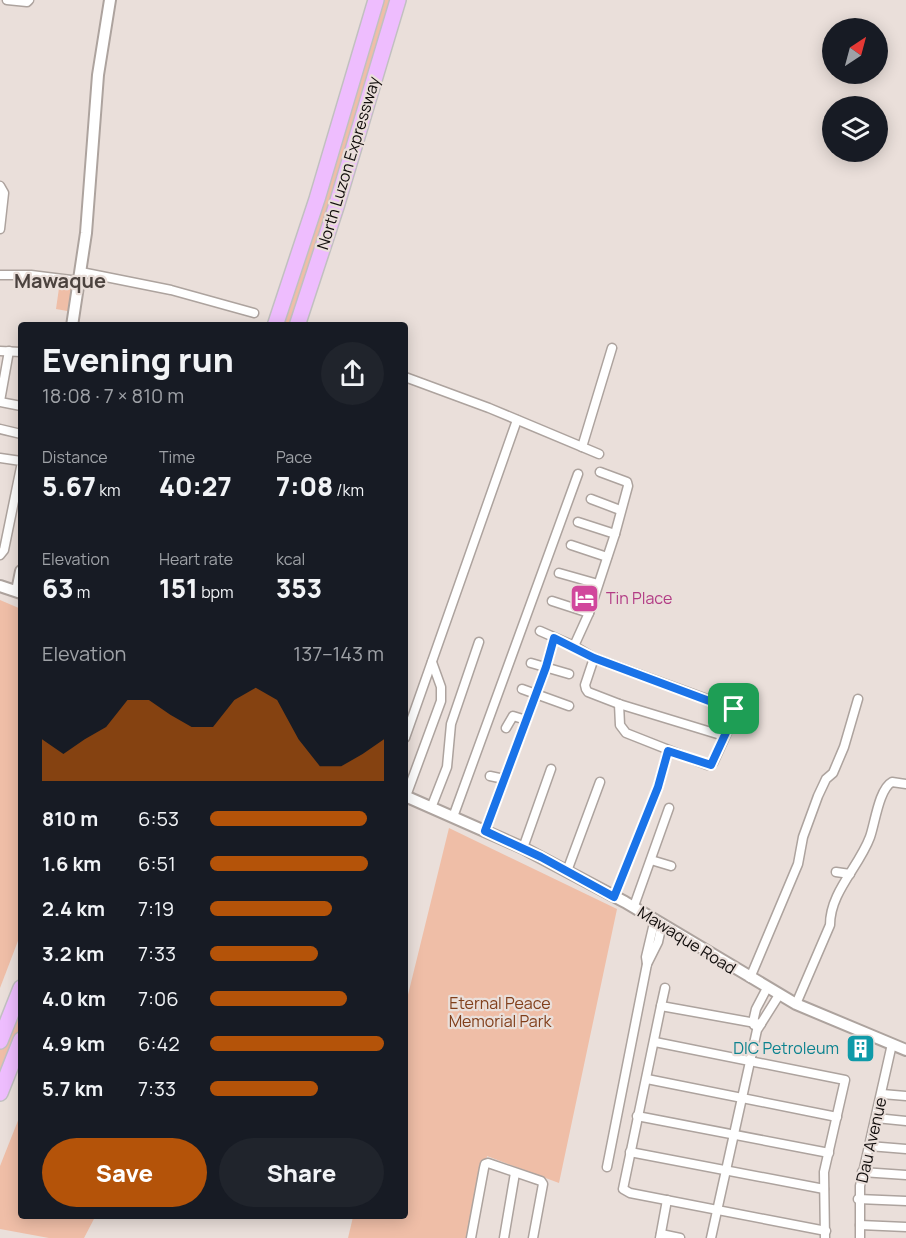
<!DOCTYPE html>
<meta charset="utf-8">
<style>
:root{--surface:#171b24;--page:#20242c;--text:#f1f3f6;--muted:#9ea1a6;--accent:#b45309}
body{margin:0;font-family:Manrope,sans-serif;background:var(--page);color:var(--text);height:100vh;display:flex;flex-direction:column;font-size:22px;white-space:nowrap}
*{box-sizing:border-box;margin:0}
p{font-size:20px;color:var(--muted)}
.icon{flex:none;width:33px;height:33px;fill:none;stroke:currentColor;stroke-width:2;stroke-linecap:round;stroke-linejoin:round}
.map{position:relative;flex:1;overflow:hidden}
.side{position:absolute;left:18px;top:322px;width:390px;height:897px;display:flex;flex-direction:column;background:var(--surface);border-radius:6px;box-shadow:0 3px 15px #0003}
.side>*{flex:none}
.needle{width:39px;rotate:36deg}
.fabs{position:absolute;left:822px;top:18px;display:grid;gap:12px}
.fabs a{display:grid;place-items:center;width:66px;height:66px;border-radius:50%;background:var(--surface);box-shadow:0 3px 15px #0003;font-size:30px}
.pin{position:absolute;display:grid;place-items:center;width:51px;height:51px;color:#fff;margin:-26px;border-radius:12px;box-shadow:0 3px 9px #0006}
.round{display:grid;place-items:center;flex:none;width:63px;height:63px;border-radius:32px;background:var(--page)}
.headline{display:flex;align-items:center;justify-content:space-between;height:102px;padding:0 24px}
h1{font-size:33px;font-weight:800;line-height:45px}
.stats{display:grid;grid-template-columns:repeat(3,1fr);gap:9px;height:102px;padding:6px 24px}
.stats div{display:grid;align-content:center}
.stats b{font-size:26px;font-weight:800}
.stats small{font-size:16px;font-weight:400}
.stats p{font-size:16px}
.chart{height:168px;padding:12px 24px}
.chart p{display:flex;justify-content:space-between}
.chart svg{width:100%;height:108px;margin-top:6px;fill:var(--accent);opacity:.7}
.action{display:flex;gap:12px;margin-top:auto;padding:12px 24px}
.action a{flex:1;height:69px;border-radius:36px;background:var(--accent);color:#fff;font-size:24px;font-weight:800;line-height:69px;text-align:center}
.action a+a{background:var(--page);color:var(--text)}
ul{padding:0 24px;list-style:none;font-size:20px}
li{display:grid;grid-template-columns:96px 72px 1fr;align-items:center;height:45px}
li i{height:15px;border-radius:8px;background:var(--accent)}
.map>svg:first-child{display:block}
</style>
<div class="map">
<svg width="906" height="1238" viewBox="0 0 906 1238">
<rect width="100%" height="100%" fill="#eadfda"/>
<g fill="#efbea7">
<path d="M382,0H392L293,325L280,326Z"/>
<path d="M60,281L77,283L73,312L56,309Z"/>
<path d="M0,600L21,609V933L0,988Z"/>
<path d="M449,828L617,909L559,1183L487,1156L470,1238H348L353,1217L405,1216V1007Z"/>
<path d="M21,995V1025L0,1078V1049Z"/>
<path d="M21,1113V1216L95,1217L84,1238H49L0,1229V1166Z"/>
</g>
<g fill="none" stroke-linecap="round" stroke-linejoin="round">
<defs>
<g id="street">
<path d="M7,0L27,2L29,0"/>
<path d="M0,186L4,193L0,229"/>
<path d="M81,272L171,290L254,313"/>
<path d="M0,275H31L79,281"/>
<path d="M0,351L21,352"/>
<path d="M405,377L489,408L599,454"/>
<path d="M0,401L9,351"/>
<path d="M0,402L21,406"/>
<path d="M0,429L21,434"/>
<path d="M582,447L612,348"/>
<path d="M0,458L21,461"/>
<path d="M591,499L620,510"/>
<path d="M578,522L615,534"/>
<path d="M571,545L607,557"/>
<path d="M0,555L4,550L21,467"/>
<path d="M559,573L598,584"/>
<path d="M552,601L589,613"/>
<path d="M540,631L574,646L594,658L734,709L736,713L713,763L707,765L626,733L620,725L619,704"/>
<path d="M574,646L589,613L615,534L628,486L627,482L600,472"/>
<path d="M594,658L585,685L586,689L588,692L619,704L724,736"/>
<path d="M531,663L569,674"/>
<path d="M522,689L569,706"/>
<path d="M506,728L513,716L526,720"/>
<path d="M405,738L517,420"/>
<path d="M490,776L504,779"/>
<path d="M406,796L441,701V687L432,662"/>
<path d="M431,808L447,767L451,724L479,642"/>
<path d="M453,817L578,474"/>
<path d="M485,831L546,667L554,638"/>
<path d="M523,848L551,769"/>
<path d="M651,860L671,866"/>
<path d="M567,871L600,782"/>
<path d="M836,872L850,874"/>
<path d="M614,897L658,787L668,751"/>
<path d="M634,906L669,808"/>
<path d="M647,964L646,957L655,919"/>
<path d="M750,978L798,864L803,837L818,796L826,779L833,773L844,747L858,699"/>
<path d="M796,1004L830,925C830,892 859,867 870,837C875,823 879,789 892,782L906,784"/>
<path d="M661,1006L665,988"/>
<path d="M761,1024L661,1006L623,1189L630,1193L826,1231"/>
<path d="M754,1025L753,1022L756,1009L767,988"/>
<path d="M655,1042L845,1080L824,1172L825,1238"/>
<path d="M647,1079L837,1117"/>
<path d="M882,1094L906,1096"/>
<path d="M637,1116L829,1153"/>
<path d="M876,1118L906,1121"/>
<path d="M869,1146L906,1149"/>
<path d="M630,1152L824,1189"/>
<path d="M607,1167L647,964L658,942L662,924"/>
<path d="M862,1172L906,1175"/>
<path d="M858,1199L906,1201"/>
<path d="M860,1225L906,1227"/>
<path d="M661,1234L680,1238"/>
<path d="M471,1238L484,1168L485,1164L488,1163L541,1181L543,1184L533,1238"/>
<path d="M504,1238L515,1173"/>
<path d="M660,1238L667,1200"/>
<path d="M711,1238L757,1030L779,995"/>
<path d="M860,1238V1186L892,1044"/>
</g>
<g id="secondary">
<path d="M72,326L86,233L98,75L110,0"/>
<path d="M0,586L21,593"/>
<path d="M17,591L21,571"/>
<path d="M405,796L523,848L625,902L796,1004L906,1050"/>
</g>
<g id="highway">
<path d="M275,326L317,199L376,0"/>
<path d="M297,326L336,207L398,0"/>
<path d="M0,1041L21,988"/>
<path d="M0,1093L21,1040"/>
</g>
</defs>
<use href="#street" stroke="#ada39e" stroke-width="11"/>
<use href="#secondary" stroke="#ada39e" stroke-width="14"/>
<use href="#highway" stroke="#c1c0c0" stroke-width="18"/>
<use href="#street" stroke="#fff" stroke-width="8"/>
<use href="#secondary" stroke="#fff" stroke-width="10"/>
<use href="#highway" stroke="#eebdfe" stroke-width="15"/>
</g>
<g fill="none" stroke-linecap="round" stroke-linejoin="round">
<defs>
<path id="route" d="M554,638L594,658L736,711L711,765L668,751L658,787L614,897L541,857L485,831L546,667Z"/>
</defs>
<use href="#route" stroke="#fff" stroke-width="12"/>
<use href="#route" stroke="#1a73e8" stroke-width="8"/>
</g>
<defs>
<symbol id="hotel-square" viewBox="-11 -11 22 22"><rect x="-9" y="-9" width="18" height="18" rx="4" fill="#d1479c" stroke="#eadfda"/><path d="M-6-4.5h1.5V1H6V5H4.5V3h-9V5H-6ZM-4 0a1.8 1.8 0 1 1 3.6 0ZM.5 0V-2.5h3Q6-2.5 6 0Z" fill="#fff"/></symbol>
<symbol id="building-square" viewBox="-11 -11 22 22"><rect x="-9" y="-9" width="18" height="18" rx="4" fill="#0f9aa8" stroke="#eadfda"/><path d="M-4-6H4V6H1V3H-1V6H-4ZM-2.5-4.3h1.7v1.8h-1.7ZM.8-4.3h1.7v1.8H.8ZM-2.5-1h1.7V.8h-1.7ZM.8-1h1.7V.8H.8Z" fill="#fff"/></symbol>
</defs>
<g fill-rule="evenodd">
<use href="#hotel-square" x="568" y="582" width="33" height="33"/>
<use href="#building-square" x="844" y="1032" width="33" height="33"/>
</g>
<g text-anchor="middle" stroke-width="4.5" stroke-linejoin="round" paint-order="stroke">
<g font-size="16" fill="#110d0c" stroke="#eadfda">
<text transform="translate(348 163) rotate(-73)" y="6">North Luzon Expressway</text>
<text transform="translate(687 940) rotate(32)" y="6">Mawaque Road</text>
<text transform="translate(871 1140) rotate(-77)" y="6">Dau Avenue</text>
</g>
<g font-size="16" fill="#b23c85" stroke="#eadfda" text-anchor="start">
<text x="606" y="604">Tin Place</text>
</g>
<g font-size="16" fill="#813f1b" stroke="#eadfda">
<text x="500" y="1009">Eternal Peace<tspan x="500" dy="18">Memorial Park</tspan></text>
</g>
<g font-size="16" fill="#0d838f" stroke="#eadfda" text-anchor="end">
<text x="839" y="1054">DIC Petroleum</text>
</g>
<g font-size="20" font-weight="bold" fill="#4c433f" stroke="#eadfda">
<text x="60" y="288">Mawaque</text>
</g>
</g>
</svg>
<div class="fabs">
<a><svg class="needle" viewBox="-14 -14 28 28"><path d="M0-13l5 13h-10z" fill="#e53935"/><path d="M0 13l5-13h-10z" fill="#9ea1a6"/></svg></a>
<a><svg class="icon" aria-label="layers" viewBox="0 0 24 24"><path d="M12 4l9 5-9 5-9-5zM3 14l9 5 9-5"/></svg></a>
</div>
<div class="pin" style="left:734px;top:709px;background:#1e9e55"><svg class="icon" aria-label="arrive" viewBox="0 0 24 24"><path d="M6 21V4h12l-3 4 3 4H6"/></svg></div>
<section class="side">
<div class="headline"><div><h1>Evening run</h1><p>18:08 · 7 × 810 m</p></div><a class="round"><svg class="icon" aria-label="share" viewBox="0 0 24 24"><path d="M12 15V3M7 8l5-5 5 5M5 13v7h14v-7"/></svg></a></div>
<div class="stats">
<div><p>Distance</p><b>5.67<small> km</small></b></div>
<div><p>Time</p><b>40:27</b></div>
<div><p>Pace</p><b>7:08<small> /km</small></b></div>
</div>
<div class="stats">
<div><p>Elevation</p><b>63<small> m</small></b></div>
<div><p>Heart rate</p><b>151<small> bpm</small></b></div>
<div><p>kcal</p><b>353</b></div>
</div>
<div class="chart"><p><span>Elevation</span>137–143 m</p>
<svg viewBox="0 0 160 44" preserveAspectRatio="none"><path d="M0 44V27L10 33L20 27L30 22L40 11L50 11L60 17L70 22L80 22L90 11L100 6L110 11L120 27L130 38L140 38L150 33L160 27V44z"/></svg>
</div>
<ul>
<li><b>810 m</b>6:53<i style="width:90%"></i></li>
<li><b>1.6 km</b>6:51<i style="width:91%"></i></li>
<li><b>2.4 km</b>7:19<i style="width:70%"></i></li>
<li><b>3.2 km</b>7:33<i style="width:62%"></i></li>
<li><b>4.0 km</b>7:06<i style="width:79%"></i></li>
<li><b>4.9 km</b>6:42<i style="width:100%"></i></li>
<li><b>5.7 km</b>7:33<i style="width:62%"></i></li>
</ul>
<div class="action"><a>Save</a><a>Share</a></div>
</section>
</div>
